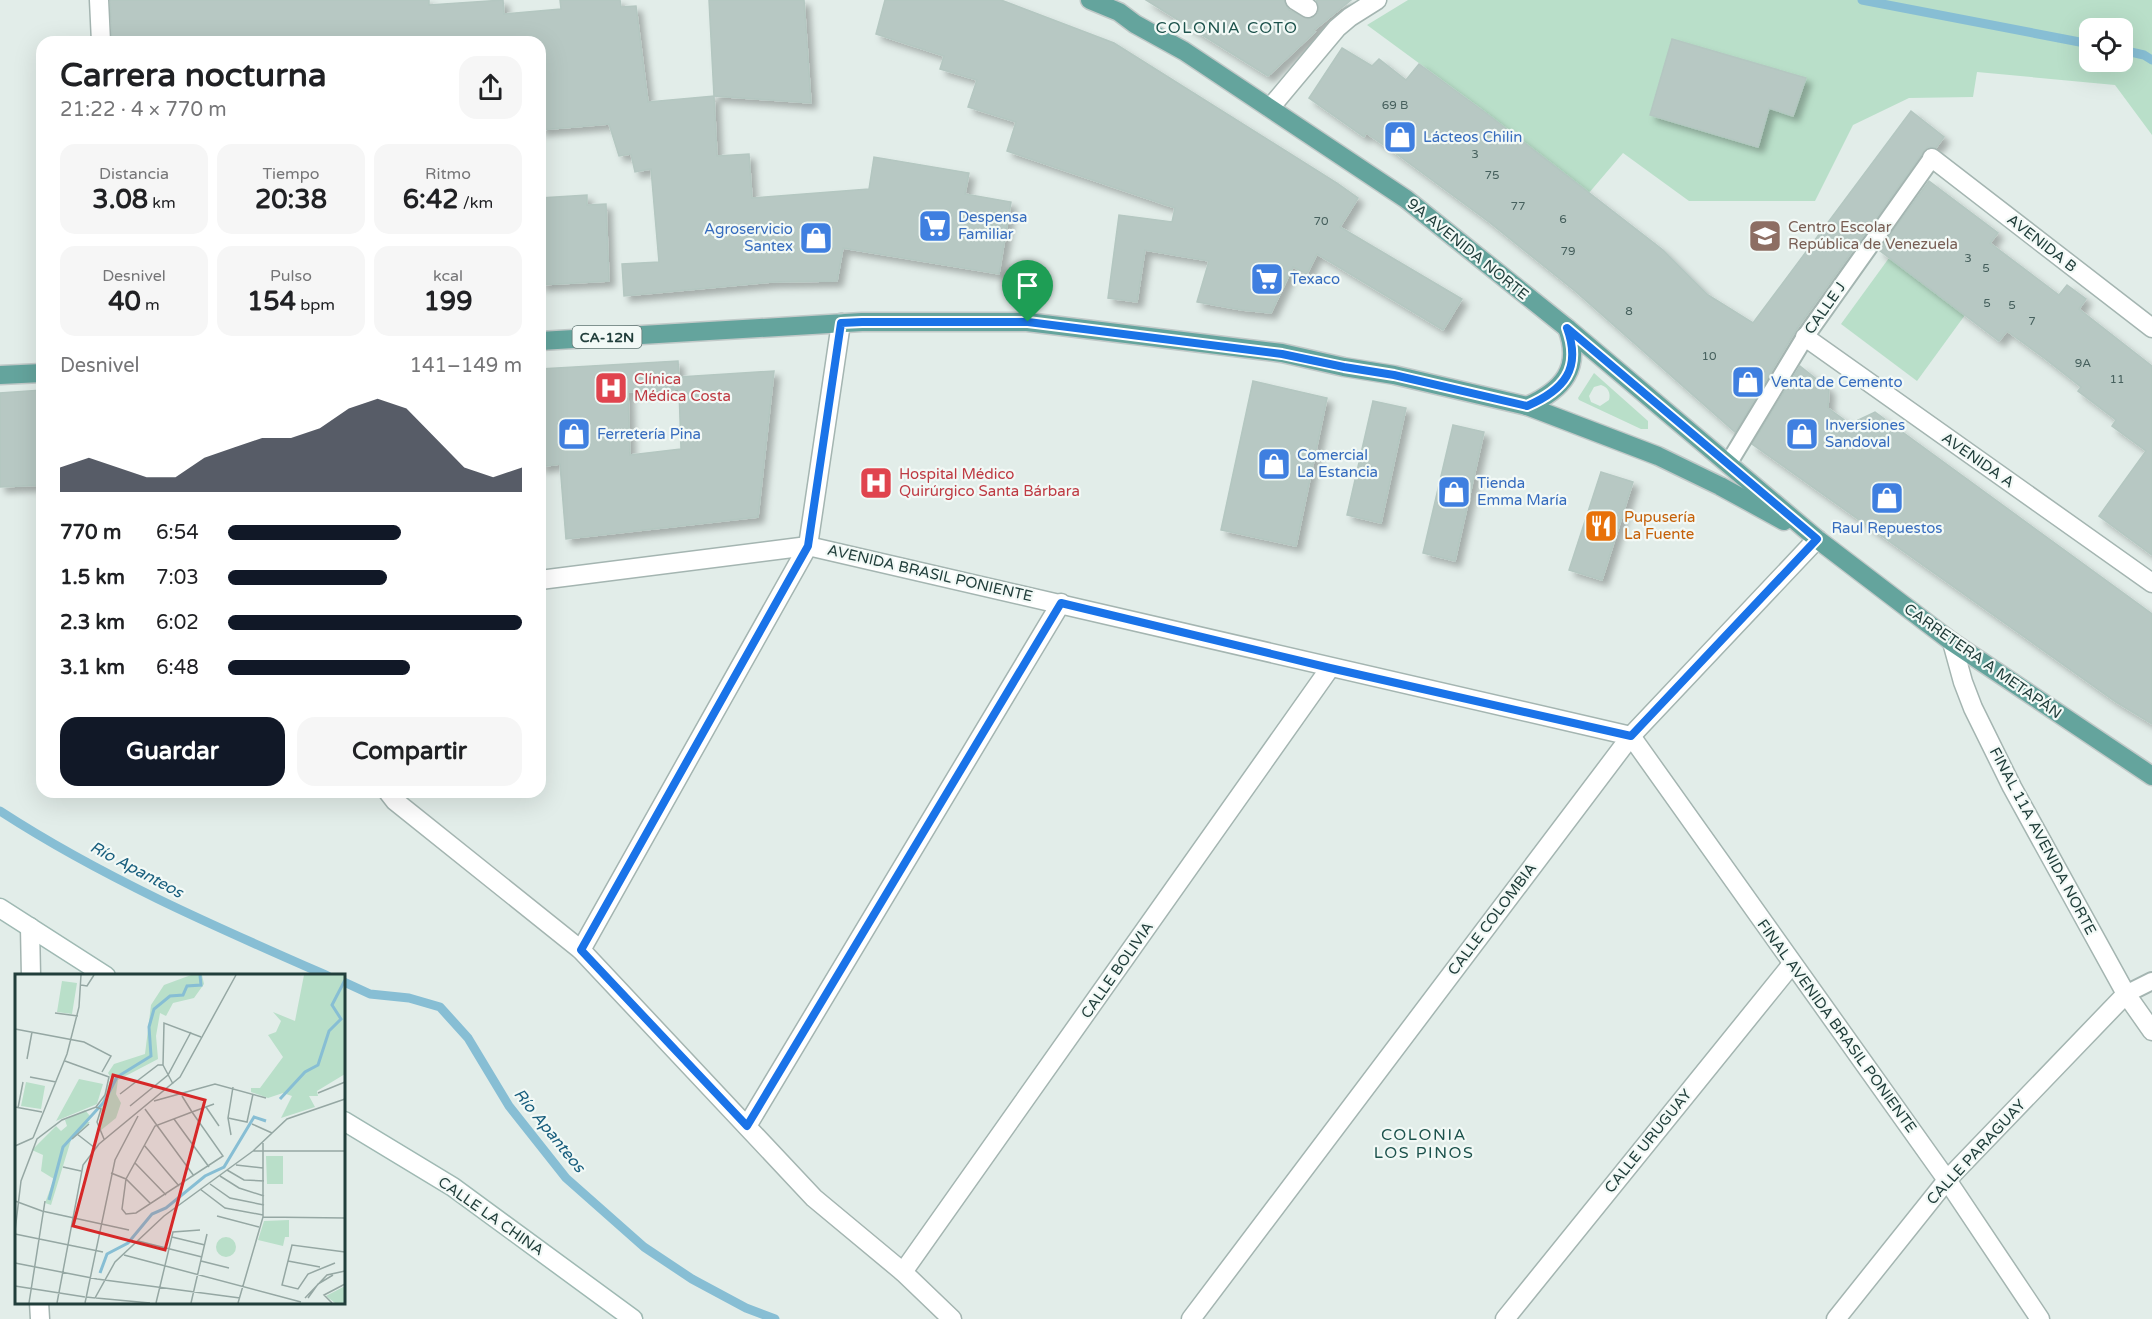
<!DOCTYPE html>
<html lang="es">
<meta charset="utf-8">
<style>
:root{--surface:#fff;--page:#f6f6f6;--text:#202124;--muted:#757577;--accent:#111827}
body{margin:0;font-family:"Varela Round",sans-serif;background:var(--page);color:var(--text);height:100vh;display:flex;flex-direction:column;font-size:22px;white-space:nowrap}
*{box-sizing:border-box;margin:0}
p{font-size:20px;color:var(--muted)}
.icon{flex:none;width:33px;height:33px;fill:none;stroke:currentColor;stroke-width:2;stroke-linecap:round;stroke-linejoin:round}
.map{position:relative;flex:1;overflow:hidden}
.panel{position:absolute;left:36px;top:36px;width:510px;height:762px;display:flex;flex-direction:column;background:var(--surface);border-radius:18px;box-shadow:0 6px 24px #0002}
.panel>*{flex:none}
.buttons{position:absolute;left:2079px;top:18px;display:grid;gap:12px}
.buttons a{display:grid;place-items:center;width:54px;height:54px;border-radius:12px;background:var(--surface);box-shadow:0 6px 24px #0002;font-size:30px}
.pin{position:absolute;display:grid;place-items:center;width:51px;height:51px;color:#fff;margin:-62px -26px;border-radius:50% 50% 50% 0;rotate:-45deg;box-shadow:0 0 6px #0007}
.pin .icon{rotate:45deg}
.round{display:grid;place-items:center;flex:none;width:63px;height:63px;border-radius:18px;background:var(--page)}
.head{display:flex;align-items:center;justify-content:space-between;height:102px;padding:0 24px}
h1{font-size:33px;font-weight:700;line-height:45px}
.stats{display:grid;grid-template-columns:repeat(3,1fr);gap:9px;height:102px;padding:6px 24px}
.stats div{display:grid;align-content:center;border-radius:15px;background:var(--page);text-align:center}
.stats b{font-size:26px;font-weight:700}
.stats small{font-size:16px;font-weight:400}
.stats p{font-size:16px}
.chart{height:168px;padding:12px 24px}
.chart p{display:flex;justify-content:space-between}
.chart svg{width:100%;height:108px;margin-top:6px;fill:var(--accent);opacity:.7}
.primary-button{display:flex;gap:12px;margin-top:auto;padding:12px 24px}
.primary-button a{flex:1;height:69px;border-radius:18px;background:var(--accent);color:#fff;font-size:24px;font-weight:700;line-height:69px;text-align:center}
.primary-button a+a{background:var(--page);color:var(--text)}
ul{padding:0 24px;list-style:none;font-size:20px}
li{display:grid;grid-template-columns:96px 72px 1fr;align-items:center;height:45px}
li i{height:15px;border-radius:8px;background:var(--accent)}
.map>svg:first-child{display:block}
</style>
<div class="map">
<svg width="2152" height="1319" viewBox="0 0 2152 1319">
<defs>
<filter id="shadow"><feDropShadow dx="5.5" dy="5.5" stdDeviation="3" flood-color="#0004"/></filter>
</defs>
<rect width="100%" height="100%" fill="#e2ede9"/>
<g fill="#b9dfc9" fill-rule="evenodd">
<path d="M1408,0H2152V135L2115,85L1977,72L1973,97L1909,98L1853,125L1815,201H1689L1623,153L1588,194L1480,108L1367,25ZM2090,28H2122V62H2090Z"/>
<path d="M1889,258L1965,315L1917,381L1841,324Z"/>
<path d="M1594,373L1648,421V429H1641L1579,400L1578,398ZM1601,385C1608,387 1611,393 1609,400L1600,406L1591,402L1589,396L1594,387Z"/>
</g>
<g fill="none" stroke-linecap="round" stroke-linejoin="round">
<g stroke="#87bed4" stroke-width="9">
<path d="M1862,0L2090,44"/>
<path d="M2122,50L2144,55L2152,60"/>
<path d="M0,811C103,878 216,927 328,976"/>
<path d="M344,982L370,994L409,998L440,1007L468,1038L509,1106L566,1178L644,1247L692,1279L746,1308L775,1319"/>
</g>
</g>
<g fill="#b7c8c3" stroke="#b4c7c1" stroke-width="1.5" fill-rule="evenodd" filter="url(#shadow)">
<path d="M110,0H429V5L503,0L504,14L561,9L560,0H620L621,7L636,6L648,102L714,96L717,156L749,154L752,198L869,189L874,157L969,173L965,194L1011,202L999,274L843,248L837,281L772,282L624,296L622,264L659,262L651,169L635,172L631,154L619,156L609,124L540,130V42H112Z"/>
<path d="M709,0H804L811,103L714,96Z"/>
<path d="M885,0H1001L1114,43L1337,183L1358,198L1340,227L1462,299L1443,330L1317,254L1307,274L1293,267L1271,313L1242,310L1197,302L1209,261L1145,250L1137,302L1108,298L1119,215L1172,222L1175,208L1007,151L1016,122L968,107L977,80L940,69L944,56L876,34Z"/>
<path d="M1146,0H1284L1289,10L1308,19L1318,13L1319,8L1316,0H1351L1313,31L1315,32L1268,76Z"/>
<path d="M1672,39L1806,78L1793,116L1769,108L1758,147L1650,115Z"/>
<path d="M1342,48L1372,66L1379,59L1406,80L1419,64L1486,113L1663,250L1708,295L1753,323L1911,111L1944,137L1936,148L1928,147L1924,151L1796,330L1735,432L1575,291L1489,222L1398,155L1366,133L1364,137L1309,98Z"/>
<path d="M1929,181L1998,233L1990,243L2059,295L2067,285L2086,299L2079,309L2152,366V555L2099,516L2146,451L2112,426L2116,420L2078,391L2081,387L2044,358L2007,331L1999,341L1879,250Z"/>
<path d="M587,195V205L606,204L609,281L540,285V198Z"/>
<path d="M678,361L679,377L774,371L758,517L566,539L560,464L540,467V369ZM679,389L681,449L630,455L628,392Z"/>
<path d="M1800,366L1829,389L1828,408L1850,424L1875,412L2152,614V724L2116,702L1752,444Z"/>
<path d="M1253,381L1327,398L1296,546L1221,530Z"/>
<path d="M42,390V485L0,487V393Z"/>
<path d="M1373,401L1406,408L1381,523L1347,515Z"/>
<path d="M1453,425L1484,432L1455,561L1423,553Z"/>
<path d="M1601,472L1633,482L1602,580L1569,570Z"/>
</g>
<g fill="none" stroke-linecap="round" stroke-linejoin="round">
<defs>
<g id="service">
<path d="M1728,464L1805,337L1932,158"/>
<path d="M2126,994L2152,981"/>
</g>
<g id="minor">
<path d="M99,0L101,42"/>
<path d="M1295,0L1308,8"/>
<path d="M1270,108L1337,28L1350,17L1377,0"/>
<path d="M1932,158L2152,328"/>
<path d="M1805,337L2152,583"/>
<path d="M540,580L808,546L1631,736L1947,1180L2040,1319"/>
<path d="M1952,642L1963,682L1973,708L2012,787L2126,994L2152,1031"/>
<path d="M388,792L395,801L581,950L814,1198L903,1272L952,1319"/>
<path d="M30,927L31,976"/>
<path d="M581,950L808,546L841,323"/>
<path d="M747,1126L1061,603"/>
<path d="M903,1272L1330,668"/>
<path d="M39,1302L40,1319"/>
<path d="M1191,1319L1631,736L1817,539"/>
<path d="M1505,1319L1792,964"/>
<path d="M1836,1319L1947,1180L2126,994"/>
</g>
<g id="secondary">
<path d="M0,908L106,976"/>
<path d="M344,1121L453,1187L633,1319"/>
</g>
<g id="primary">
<path d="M1090,0L1119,12L1135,24L1184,51L1406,199L1567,328L1817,539L1952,642L2152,776"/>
<path d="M540,341L862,322H1027L1282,353L1344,367L1394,375L1527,406L1658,456L1720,486L1784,521"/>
<path d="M0,375L42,373"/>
<path d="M1527,406C1563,390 1582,368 1567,328"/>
</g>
</defs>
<use href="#service" stroke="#a4b5b1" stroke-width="20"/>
<use href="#minor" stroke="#a4b5b1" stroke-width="21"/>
<use href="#secondary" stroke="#9fb9b3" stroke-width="21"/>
<use href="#primary" stroke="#c1c9c8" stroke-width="21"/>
<use href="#service" stroke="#fff" stroke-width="16"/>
<use href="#minor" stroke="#fff" stroke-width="18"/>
<use href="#secondary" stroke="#fff" stroke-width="18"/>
<use href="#primary" stroke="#64a49d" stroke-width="18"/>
</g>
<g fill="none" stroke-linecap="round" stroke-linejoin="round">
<defs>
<path id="route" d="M862,322H1028L1282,354L1344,367L1394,375L1527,406C1564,390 1582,369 1567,328L1817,539L1631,736L1330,668L1061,603L747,1126L581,950L808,546L841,323Z"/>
</defs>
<use href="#route" stroke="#fff" stroke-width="12"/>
<use href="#route" stroke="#1a73e8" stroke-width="8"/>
</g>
<defs>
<symbol id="shop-square" viewBox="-11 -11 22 22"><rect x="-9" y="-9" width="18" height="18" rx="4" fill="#3f7fe0" stroke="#f2f9f6"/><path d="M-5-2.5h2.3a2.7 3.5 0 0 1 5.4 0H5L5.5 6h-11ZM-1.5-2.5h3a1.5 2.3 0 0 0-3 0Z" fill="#fff"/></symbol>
<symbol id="supermarket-square" viewBox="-11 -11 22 22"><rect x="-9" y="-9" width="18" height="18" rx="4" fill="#3f7fe0" stroke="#f2f9f6"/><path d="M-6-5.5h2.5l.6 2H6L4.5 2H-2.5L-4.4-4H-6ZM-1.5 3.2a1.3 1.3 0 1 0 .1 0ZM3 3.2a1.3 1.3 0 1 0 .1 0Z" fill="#fff"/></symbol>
<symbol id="school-square" viewBox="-11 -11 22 22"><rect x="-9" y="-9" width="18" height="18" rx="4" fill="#8d6e63" stroke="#f2f9f6"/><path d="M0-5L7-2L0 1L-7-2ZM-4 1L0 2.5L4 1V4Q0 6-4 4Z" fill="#fff"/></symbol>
<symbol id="hospital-square" viewBox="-11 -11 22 22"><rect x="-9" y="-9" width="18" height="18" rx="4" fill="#e0444e" stroke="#f2f9f6"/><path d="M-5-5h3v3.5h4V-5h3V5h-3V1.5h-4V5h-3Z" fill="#fff"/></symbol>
<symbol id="restaurant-square" viewBox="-11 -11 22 22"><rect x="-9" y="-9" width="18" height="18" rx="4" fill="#e8710a" stroke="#f2f9f6"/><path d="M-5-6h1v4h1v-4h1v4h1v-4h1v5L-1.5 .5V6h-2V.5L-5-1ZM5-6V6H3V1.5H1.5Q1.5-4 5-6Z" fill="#fff"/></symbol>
</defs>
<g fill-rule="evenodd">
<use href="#shop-square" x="1381" y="118" width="38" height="38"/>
<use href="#supermarket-square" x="916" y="207" width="38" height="38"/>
<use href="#school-square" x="1746" y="217" width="38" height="38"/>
<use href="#shop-square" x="797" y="219" width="38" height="38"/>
<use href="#supermarket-square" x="1248" y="260" width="38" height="38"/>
<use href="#shop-square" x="1729" y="363" width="38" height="38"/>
<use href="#hospital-square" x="592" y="369" width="38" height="38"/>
<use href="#shop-square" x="555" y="415" width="38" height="38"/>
<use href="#shop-square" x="1783" y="415" width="38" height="38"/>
<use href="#shop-square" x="1255" y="445" width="38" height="38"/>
<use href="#hospital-square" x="857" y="464" width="38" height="38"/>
<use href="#shop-square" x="1435" y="473" width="38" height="38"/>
<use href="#shop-square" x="1868" y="479" width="38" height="38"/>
<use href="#restaurant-square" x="1582" y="507" width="38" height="38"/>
</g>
<g text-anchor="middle" stroke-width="4.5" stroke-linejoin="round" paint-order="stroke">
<g font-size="12" fill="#46605d">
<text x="1395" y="109">69 B</text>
<text x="1475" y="158">3</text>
<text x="1492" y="179">75</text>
<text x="1518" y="210">77</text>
<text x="1563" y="223">6</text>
<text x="1321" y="225">70</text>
<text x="1568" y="255">79</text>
<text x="1968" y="262">3</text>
<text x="1986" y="272">5</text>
<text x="1987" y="307">5</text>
<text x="2012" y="309">5</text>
<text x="1629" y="315">8</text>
<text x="2032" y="325">7</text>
<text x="1709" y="360">10</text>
<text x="2083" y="367">9A</text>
<text x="2117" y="383">11</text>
</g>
<rect fill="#f2f9f6" stroke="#607673" stroke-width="1.5" x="572.5" y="326" width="69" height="22" rx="4.5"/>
<g font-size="14" font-weight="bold" fill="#213e3b">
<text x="607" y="342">CA-12N</text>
</g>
<g font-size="15" fill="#366cbe" stroke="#f2f9f6" text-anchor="start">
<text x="1423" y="142">Lácteos Chilin</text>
<text x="958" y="222">Despensa<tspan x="958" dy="17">Familiar</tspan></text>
<text x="793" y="234" text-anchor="end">Agroservicio<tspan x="793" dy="17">Santex</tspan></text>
<text x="1290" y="284">Texaco</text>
<text x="1771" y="387">Venta de Cemento</text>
<text x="1825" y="430">Inversiones<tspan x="1825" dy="17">Sandoval</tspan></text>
<text x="597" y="439">Ferretería Pina</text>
<text x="1297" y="460">Comercial<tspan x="1297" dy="17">La Estancia</tspan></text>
<text x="1477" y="488">Tienda<tspan x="1477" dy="17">Emma María</tspan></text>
<text x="1887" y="533" text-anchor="middle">Raul Repuestos</text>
</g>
<g font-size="15" fill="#785e54" stroke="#f2f9f6" text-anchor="start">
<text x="1788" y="232">Centro Escolar<tspan x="1788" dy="17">República de Venezuela</tspan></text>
</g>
<g font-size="15" fill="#213e3b" stroke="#f2f9f6">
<text transform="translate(2042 243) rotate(38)" y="5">AVENIDA B</text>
<text transform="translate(1468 249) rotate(39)" y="5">9A AVENIDA NORTE</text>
<text transform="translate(1825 308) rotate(-55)" y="5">CALLE J</text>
<text transform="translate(1978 460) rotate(35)" y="5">AVENIDA A</text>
<text transform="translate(930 573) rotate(13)" y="5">AVENIDA BRASIL PONIENTE</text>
<text transform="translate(1983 661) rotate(35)" y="5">CARRETERA A METAPÁN</text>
<text transform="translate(2043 841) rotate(62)" y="5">FINAL 11A AVENIDA NORTE</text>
<text transform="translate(1492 919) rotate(-53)" y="5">CALLE COLOMBIA</text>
<text transform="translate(1117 970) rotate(-55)" y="5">CALLE BOLIVIA</text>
<text transform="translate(1837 1026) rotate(54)" y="5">FINAL AVENIDA BRASIL PONIENTE</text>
<text transform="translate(1648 1141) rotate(-51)" y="5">CALLE URUGUAY</text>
<text transform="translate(1976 1152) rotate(-47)" y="5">CALLE PARAGUAY</text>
<text transform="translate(491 1216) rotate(35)" y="5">CALLE LA CHINA</text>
</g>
<g font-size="15" fill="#be3a42" stroke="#f2f9f6" text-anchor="start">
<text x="634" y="384">Clínica<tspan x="634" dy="17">Médica Costa</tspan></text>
<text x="899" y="479">Hospital Médico<tspan x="899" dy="17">Quirúrgico Santa Bárbara</tspan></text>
</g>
<g font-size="15" fill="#c56008" stroke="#f2f9f6" text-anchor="start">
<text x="1624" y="522">Pupusería<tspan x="1624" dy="17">La Fuente</tspan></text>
</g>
<g font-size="16" letter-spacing="1.5" fill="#1c524c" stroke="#f2f9f6">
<text x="1227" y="33">COLONIA COTO</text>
<text x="1424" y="1140">COLONIA<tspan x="1424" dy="18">LOS PINOS</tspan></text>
</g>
<g font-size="16" font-style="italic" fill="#185e7d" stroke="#f2f9f6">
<text transform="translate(137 869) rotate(28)" y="6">Río Apanteos</text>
<text transform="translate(550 1130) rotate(51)" y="6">Río Apanteos</text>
</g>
</g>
<g transform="translate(15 974)">
<rect width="330" height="330" fill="#e2ede9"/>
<path d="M176,1H187L189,10L179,24L158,29L151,42L145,39L141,62L143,85L103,106L101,120L106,129L101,144L85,157L86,130L96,104L93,99L99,90L130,80L136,31L149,11ZM289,1H330V100L302,117L303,122H294L300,133L266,144L277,122L268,119L253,124L236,118V114H245L268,83L253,61L261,58L266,47L258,38L280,47ZM47,7L62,9L57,40L42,38ZM64,105L88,110L82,130L41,147ZM11,108L30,112L26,135L6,132ZM70,136L75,142L70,148H75L56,166L36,231L30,229L39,205L26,197L28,181L17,176L41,152L46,157L52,152L50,146ZM251,182H268V210H252ZM274,246V263H270L268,272L243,266L249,247ZM201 273a10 10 0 1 1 20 0a10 10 0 1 1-20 0ZM330,312V329H320L311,322Z" fill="#b9dfc9"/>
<path fill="none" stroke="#87bed4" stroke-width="3" d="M265,125L290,98L303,91L314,57L326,45L317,31L330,6M34,226L48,173L89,128L102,103L136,82L134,53L139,35L155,22L168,21L172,12L186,11L185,1M85,299L92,280L113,269L137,240L151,234L190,202L209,193L239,143L251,147"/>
<path fill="none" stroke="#95a7a3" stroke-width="1.5" d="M66,11L72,12L79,1M40,39L63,42M0,55L69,68L96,82L87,98M12,85L17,58M50,87L94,103L90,121L81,133M148,91L149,49L186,63M148,91L158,110M15,103L41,108M303,119L330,108M105,120L143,91H148M167,122L177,138L208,182L121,239L111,240L107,235L111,205L140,152L177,138L199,130M139,127L200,110L251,124M115,132L153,101L176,58M0,133L27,138M191,133L204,152M3,134L8,108M130,135L179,202M213,144L232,148L238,120M159,145L194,193M237,150L257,159M62,160L80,174M216,161L213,144L218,113M18,164L52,80L64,33L66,1M57,165L74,150M129,171L164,212M0,172L18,164M238,177H330M120,189L151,221M221,191L248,194M48,193L66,197M212,196L229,206L249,207M96,199L111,205L135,229M205,202L224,214L249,222M195,210L215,224L249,231M185,215L210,234L248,241M0,227L27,237L114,256M202,242L244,253M248,243L330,244M0,257L6,207L22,165L47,146L81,133L86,135L82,148L89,165M0,260L88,278M157,263L190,271M123,267L187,283M109,281L286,328M186,287L214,294M273,287L305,293M0,289L82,305L225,324M320,289L293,300L283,315L267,311L277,271L330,278M0,312L70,323M71,323L80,324L100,288L149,242L238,177L272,145L330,125M81,324L135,329M290,324L312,301L330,297M293,324L303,310L318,301M14,329L30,227M42,329L68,191L84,170L165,103L221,1M70,329L100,186L123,142M141,329L158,258L185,256M176,329L192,260M223,329L248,243V169M317,329L309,321L330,310"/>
<path fill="#d62828" fill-opacity="0.15" stroke="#d62828" stroke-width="3" d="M98,101L190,126L150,276L58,252Z"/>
<rect width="330" height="330" fill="none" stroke="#213e3b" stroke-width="3"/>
</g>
</svg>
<div class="buttons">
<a><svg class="icon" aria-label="locate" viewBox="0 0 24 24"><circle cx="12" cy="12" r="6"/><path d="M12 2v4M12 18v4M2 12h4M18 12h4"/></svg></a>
</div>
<div class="pin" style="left:1028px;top:322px;background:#1e9e55"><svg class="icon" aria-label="arrive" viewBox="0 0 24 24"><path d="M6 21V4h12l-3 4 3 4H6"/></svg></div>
<section class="panel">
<div class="head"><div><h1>Carrera nocturna</h1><p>21:22 · 4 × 770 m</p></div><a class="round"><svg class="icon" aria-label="share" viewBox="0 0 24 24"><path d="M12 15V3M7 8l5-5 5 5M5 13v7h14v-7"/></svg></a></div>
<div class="stats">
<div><p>Distancia</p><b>3.08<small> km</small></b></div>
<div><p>Tiempo</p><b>20:38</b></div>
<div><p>Ritmo</p><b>6:42<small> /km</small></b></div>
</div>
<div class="stats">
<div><p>Desnivel</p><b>40<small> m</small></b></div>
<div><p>Pulso</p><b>154<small> bpm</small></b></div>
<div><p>kcal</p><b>199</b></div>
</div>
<div class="chart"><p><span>Desnivel</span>141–149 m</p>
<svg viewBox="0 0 160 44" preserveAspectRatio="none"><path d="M0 44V34L10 30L20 34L30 38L40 38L50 30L60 26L70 22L80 22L90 18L100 10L110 6L120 10L130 22L140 34L150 38L160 34V44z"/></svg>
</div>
<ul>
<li><b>770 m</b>6:54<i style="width:59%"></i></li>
<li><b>1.5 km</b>7:03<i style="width:54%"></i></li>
<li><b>2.3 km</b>6:02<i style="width:100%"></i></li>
<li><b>3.1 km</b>6:48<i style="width:62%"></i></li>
</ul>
<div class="primary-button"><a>Guardar</a><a>Compartir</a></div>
</section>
</div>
